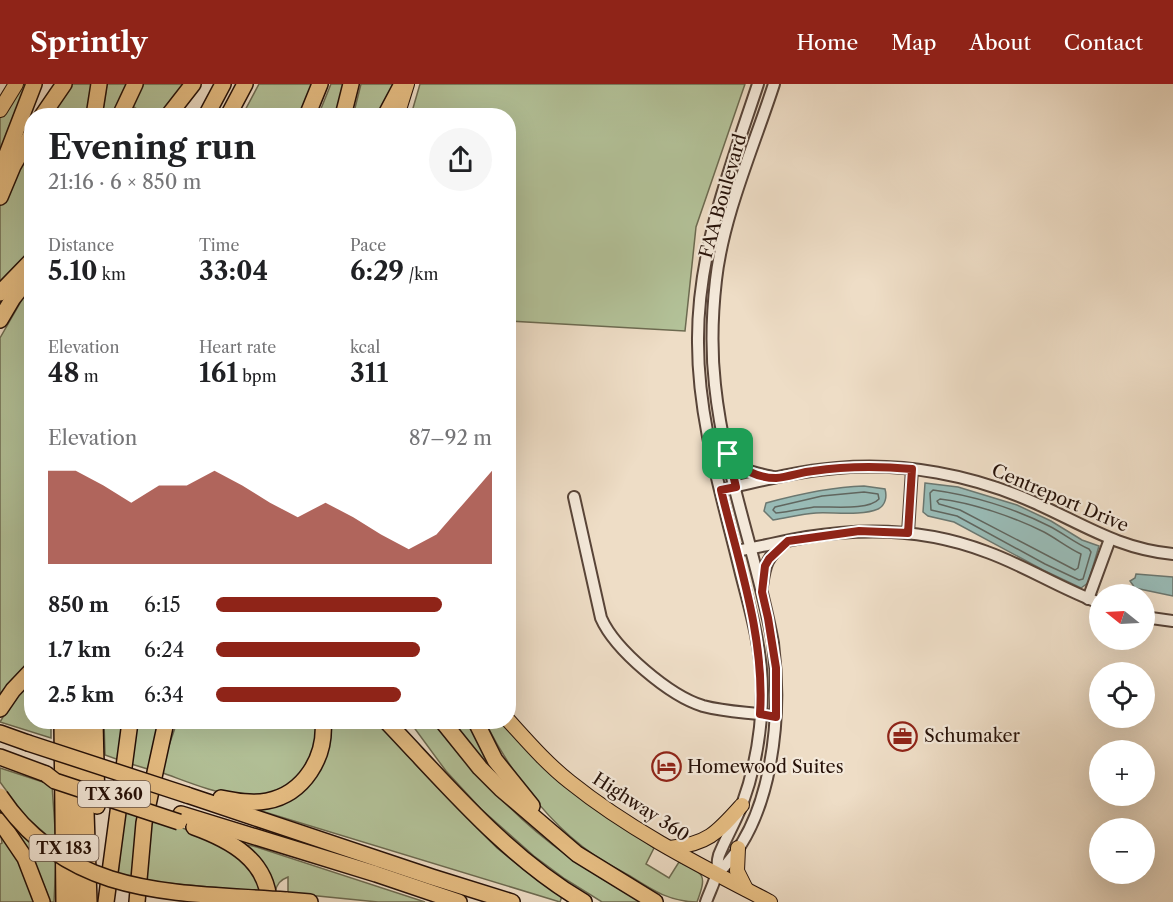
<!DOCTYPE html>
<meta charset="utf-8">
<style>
:root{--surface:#fff;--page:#f6f6f6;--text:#202124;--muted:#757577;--accent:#8f2418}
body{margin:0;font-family:"Libre Caslon Text",serif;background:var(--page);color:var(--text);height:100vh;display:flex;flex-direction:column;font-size:22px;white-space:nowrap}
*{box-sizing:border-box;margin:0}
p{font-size:20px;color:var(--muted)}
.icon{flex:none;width:33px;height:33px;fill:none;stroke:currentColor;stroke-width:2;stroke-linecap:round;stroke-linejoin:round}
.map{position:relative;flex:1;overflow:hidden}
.details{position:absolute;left:24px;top:24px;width:492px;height:621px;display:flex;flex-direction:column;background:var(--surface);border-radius:24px;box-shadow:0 6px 24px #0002}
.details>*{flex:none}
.needle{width:39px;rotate:288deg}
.tools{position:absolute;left:1089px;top:500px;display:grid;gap:12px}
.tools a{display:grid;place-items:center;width:66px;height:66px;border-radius:50%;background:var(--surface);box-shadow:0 6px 24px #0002;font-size:30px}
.pin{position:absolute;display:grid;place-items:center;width:51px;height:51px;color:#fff;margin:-26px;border-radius:12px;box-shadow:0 3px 9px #0006}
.round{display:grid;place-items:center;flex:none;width:63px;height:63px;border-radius:32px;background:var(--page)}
.overview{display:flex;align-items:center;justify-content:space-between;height:102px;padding:0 24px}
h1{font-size:33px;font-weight:800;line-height:45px}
.stats{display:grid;grid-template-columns:repeat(3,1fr);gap:9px;height:102px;padding:6px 24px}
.stats div{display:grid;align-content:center}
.stats b{font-size:26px;font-weight:800}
.stats small{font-size:16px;font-weight:400}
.stats p{font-size:16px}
.chart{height:168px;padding:12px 24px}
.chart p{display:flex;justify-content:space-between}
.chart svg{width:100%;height:108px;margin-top:6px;fill:var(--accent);opacity:.7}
ul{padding:0 24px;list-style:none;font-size:20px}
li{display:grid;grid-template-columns:96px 72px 1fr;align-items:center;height:45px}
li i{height:15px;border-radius:8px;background:var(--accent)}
header{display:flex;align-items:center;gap:36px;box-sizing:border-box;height:84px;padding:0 30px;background:var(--accent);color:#fff}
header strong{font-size:28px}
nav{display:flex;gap:33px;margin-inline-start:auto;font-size:21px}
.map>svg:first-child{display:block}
</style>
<header>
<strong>Sprintly</strong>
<nav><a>Home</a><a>Map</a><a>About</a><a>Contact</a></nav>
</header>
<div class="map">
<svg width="1173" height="818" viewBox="0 0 1173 818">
<rect width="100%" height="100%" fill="#eeddc6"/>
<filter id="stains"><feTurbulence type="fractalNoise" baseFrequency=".00333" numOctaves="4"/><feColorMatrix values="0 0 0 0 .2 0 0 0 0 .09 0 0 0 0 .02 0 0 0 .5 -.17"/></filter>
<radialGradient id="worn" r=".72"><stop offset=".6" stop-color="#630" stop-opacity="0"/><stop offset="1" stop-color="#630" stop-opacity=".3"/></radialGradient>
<g fill="#b3c299" stroke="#6c6a50" stroke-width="1.5">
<path d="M21,0H29L0,77V34Z"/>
<path d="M70,0H95L89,31L48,32Z"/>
<path d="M107,0H127L113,31L102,32Z"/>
<path d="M142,0H185L160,31H146L132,22Z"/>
<path d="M259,0H316L304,31L242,32Z"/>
<path d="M331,0H345L337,31L318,32Z"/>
<path d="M361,0H394L378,31L353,32Z"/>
<path d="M420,0H745L696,143L685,247L509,237L508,32L411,31Z"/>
<path d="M31,58V169L0,202V121L9,99Z"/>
<path d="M31,200V575L0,611V254Z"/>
<path d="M31,596L32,638H51V654L0,638L11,620Z"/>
<path d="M104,638H124L119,676L105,671Z"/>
<path d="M137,638H162L151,686L131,680Z"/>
<path d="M177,638H317C317,662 314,674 298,692C263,733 201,702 160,688Z"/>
<path d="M327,638H378L418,683L497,764L536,795L562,812L560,818L258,726L259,723L293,710Z"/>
<path d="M410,638H438C457,661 475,686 496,709C536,753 590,790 643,818H602L565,795L534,772L481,725L446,687Z"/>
<path d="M451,638H471L491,675L486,681Z"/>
<path d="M485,638H502L576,709L654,764L646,780L669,794L679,778C705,789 707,791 697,818C670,818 652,806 630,792C618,785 605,779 594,771C546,738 511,688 485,638Z"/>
<path d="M0,684L52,701L56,759L25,732L0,698Z"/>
<path d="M0,722L56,775L54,818H50C40,785 20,759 0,731Z"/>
<path d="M125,725L141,730L134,795L118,790Z"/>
<path d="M150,733L194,748L245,775L263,808L145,797Z"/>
<path d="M0,746L15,768L36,818H0V760L2,759Z"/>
<path d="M248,761L253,762L425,818H378L288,809V793C280,796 277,800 275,808L245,762Z"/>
</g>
<g fill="#99bbb6" stroke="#6b7770" stroke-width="1.5">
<path d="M925,399L958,403L1017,421L1051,437L1082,456L1099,462L1088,499L1081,504L1043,486L954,438L928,432L923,428Z"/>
<path d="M864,402L885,405C887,412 886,421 878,425C862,432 833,428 816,429C801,430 787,434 773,436L764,427L766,419C799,410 831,403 864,402Z"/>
<path d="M1136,490L1173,493V512L1135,504L1130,497L1135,494Z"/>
</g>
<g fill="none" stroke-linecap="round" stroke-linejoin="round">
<g stroke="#60665f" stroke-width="1.5">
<path d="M933,406C971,411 1014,424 1049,442C1063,449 1075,459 1089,465L1091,468L1083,495L1079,496L1045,480L957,432L931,426L930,409Z"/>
<path d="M864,408L878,410L879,415C868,427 830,422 814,423C801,425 789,428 776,429L773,426L775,423L822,412Z"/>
<path d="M940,415C973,419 1014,433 1044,448C1057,455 1068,464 1081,470L1078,484L1075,486L960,426L939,420L937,417Z"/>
</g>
<defs>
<g id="minor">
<path d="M729,372C738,387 756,389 773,393"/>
<path d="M721,406C759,397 798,387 837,384C904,378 972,391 1033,418C1081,439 1118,465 1173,470"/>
<path d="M574,413L601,534C615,566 670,612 703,622C725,628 745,628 767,631"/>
<path d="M908,449L912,385"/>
<path d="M736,467C760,463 783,457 807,453C868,443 930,446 987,468C1026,482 1061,505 1100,519"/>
<path d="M762,502C765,481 767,473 784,459"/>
<path d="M1088,515L1110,455"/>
<path d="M1144,533L1173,537"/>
<path d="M717,790C774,737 782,631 773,559C757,472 724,388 715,301C711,266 712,231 716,196C723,132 754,62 774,0"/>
<path d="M706,818C709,809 715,798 717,788C718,782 717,777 719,771C726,754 735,738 742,721C755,685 762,645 762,606C762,566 751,528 741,490C723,415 698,337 698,259C697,168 730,85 758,0"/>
</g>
<g id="major">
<path d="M0,26L16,0"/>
<path d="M397,32L407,0"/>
<path d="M508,636C528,658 547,680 570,698C631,747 701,782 770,818"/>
<path d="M670,764C708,760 717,749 742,721"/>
<path d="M738,764L737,787L746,805"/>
</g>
<g id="highway">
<path d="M42,32L64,0"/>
<path d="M94,32L99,0"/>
<path d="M120,32L135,0"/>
<path d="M168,32L193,0"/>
<path d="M206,32L223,0"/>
<path d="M228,32L245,0"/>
<path d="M307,32L320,0"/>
<path d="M343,32L351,0"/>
<path d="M385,32L402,0"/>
<path d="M0,88L34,0"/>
<path d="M0,113L13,82L32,49"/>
<path d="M0,209L32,176"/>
<path d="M0,236L13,214L32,190"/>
<path d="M0,625L13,606L32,586"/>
<path d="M62,638L64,818"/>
<path d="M73,638L75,818"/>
<path d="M83,638L89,818"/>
<path d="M95,638L97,722"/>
<path d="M387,638C448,702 506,772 584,818"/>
<path d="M443,638L480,684L501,705L577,770L655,818"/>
<path d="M476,638L495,676L532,722"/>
<path d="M0,649L28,659"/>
<path d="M0,673L46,690"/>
<path d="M187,711L432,793L512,818"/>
<path d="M221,714C236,717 252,720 267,717C304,710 326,673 323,638"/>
<path d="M181,730L376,790L459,818"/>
<path d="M0,737L25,774L42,818"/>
<path d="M194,743C230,756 267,776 269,818"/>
<path d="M286,816L310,818"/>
<path d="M106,818L130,638"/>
<path d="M137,818L144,739L166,638"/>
</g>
</defs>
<use href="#minor" stroke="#584438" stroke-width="14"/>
<use href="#major" stroke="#261108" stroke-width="16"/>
<use href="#highway" stroke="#261108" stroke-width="18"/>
<use href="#minor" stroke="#f4e9da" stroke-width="10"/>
<use href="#major" stroke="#e7be83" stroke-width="14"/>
<use href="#highway" stroke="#e7be83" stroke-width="15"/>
<defs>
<g id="highway-bridge">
<path d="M28,659L187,711"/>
<path d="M46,690L55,697L179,738"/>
<path d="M0,712C69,815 176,808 286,816"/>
</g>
</defs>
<use href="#highway-bridge" stroke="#261108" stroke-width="18" stroke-linecap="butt"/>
<use href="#highway-bridge" stroke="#e7be83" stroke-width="15"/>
</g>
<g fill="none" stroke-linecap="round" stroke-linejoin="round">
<defs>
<path id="route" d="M728,370C737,385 759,394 776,394C789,393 801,388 813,387C846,382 879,382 912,385L908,449L859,447L788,457L769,475L765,482L762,508L768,534L776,584V633L760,630C765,554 739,480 721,406L736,403Z"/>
</defs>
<use href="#route" stroke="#fff" stroke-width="12"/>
<use href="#route" stroke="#8f2418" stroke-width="8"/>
</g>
<defs>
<symbol id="office-ring" viewBox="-11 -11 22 22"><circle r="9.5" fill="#f4e9da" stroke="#8f2418" stroke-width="1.5"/><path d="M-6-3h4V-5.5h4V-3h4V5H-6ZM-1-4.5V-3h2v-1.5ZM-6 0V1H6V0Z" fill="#8f2418"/></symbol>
<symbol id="hotel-ring" viewBox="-11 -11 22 22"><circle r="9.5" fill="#f4e9da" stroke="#8f2418" stroke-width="1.5"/><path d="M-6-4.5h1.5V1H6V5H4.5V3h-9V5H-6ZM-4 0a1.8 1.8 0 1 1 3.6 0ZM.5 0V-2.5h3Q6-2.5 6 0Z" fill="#8f2418"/></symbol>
</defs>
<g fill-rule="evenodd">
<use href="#office-ring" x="886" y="636" width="33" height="33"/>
<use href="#hotel-ring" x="650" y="666" width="33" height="33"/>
</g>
<g text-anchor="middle" stroke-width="4.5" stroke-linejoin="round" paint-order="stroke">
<g fill="#f4e9da" stroke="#645247" stroke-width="1.5">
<rect x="78" y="697" width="72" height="26" rx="4.5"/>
<rect x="29.5" y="751" width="69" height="26" rx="4.5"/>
</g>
<g font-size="16" font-weight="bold" fill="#261108">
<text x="114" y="716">TX 360</text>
<text x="64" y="770">TX 183</text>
</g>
<g font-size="18" fill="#261108" stroke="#f4e9da">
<text transform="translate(723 112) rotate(-74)" y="6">FAA Boulevard</text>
<text transform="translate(1060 414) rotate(23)" y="6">Centreport Drive</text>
<text transform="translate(641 723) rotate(33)" y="6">Highway 360</text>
</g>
<g font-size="18" fill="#261108" stroke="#f4e9da" text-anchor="start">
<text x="924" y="658">Schumaker</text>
<text x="687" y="689">Homewood Suites</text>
</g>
</g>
<rect width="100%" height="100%" filter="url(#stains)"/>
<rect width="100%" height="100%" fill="url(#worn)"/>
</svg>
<div class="tools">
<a><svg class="needle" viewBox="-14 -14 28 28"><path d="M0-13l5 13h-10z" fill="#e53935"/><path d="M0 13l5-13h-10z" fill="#757577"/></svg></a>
<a><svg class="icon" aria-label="locate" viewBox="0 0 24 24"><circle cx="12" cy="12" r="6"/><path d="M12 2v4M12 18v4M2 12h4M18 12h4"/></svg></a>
<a>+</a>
<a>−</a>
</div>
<div class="pin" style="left:728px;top:370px;background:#1e9e55"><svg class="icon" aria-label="arrive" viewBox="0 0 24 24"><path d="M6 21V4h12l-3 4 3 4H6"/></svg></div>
<section class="details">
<div class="overview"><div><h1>Evening run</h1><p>21:16 · 6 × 850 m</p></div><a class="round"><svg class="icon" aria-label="share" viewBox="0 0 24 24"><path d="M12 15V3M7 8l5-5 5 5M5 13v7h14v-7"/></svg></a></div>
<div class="stats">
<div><p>Distance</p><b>5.10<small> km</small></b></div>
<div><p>Time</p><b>33:04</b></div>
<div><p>Pace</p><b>6:29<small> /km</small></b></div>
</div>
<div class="stats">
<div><p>Elevation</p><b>48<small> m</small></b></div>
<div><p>Heart rate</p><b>161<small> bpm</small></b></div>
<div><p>kcal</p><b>311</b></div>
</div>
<div class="chart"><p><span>Elevation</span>87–92 m</p>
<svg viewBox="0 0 160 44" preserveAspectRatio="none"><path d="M0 44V6L10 6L20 12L30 19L40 12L50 12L60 6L70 12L80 19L90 25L100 19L110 25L120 32L130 38L140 32L150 19L160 6V44z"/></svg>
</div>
<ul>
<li><b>850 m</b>6:15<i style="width:82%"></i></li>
<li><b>1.7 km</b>6:24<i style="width:74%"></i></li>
<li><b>2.5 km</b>6:34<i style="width:67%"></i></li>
</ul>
</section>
</div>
